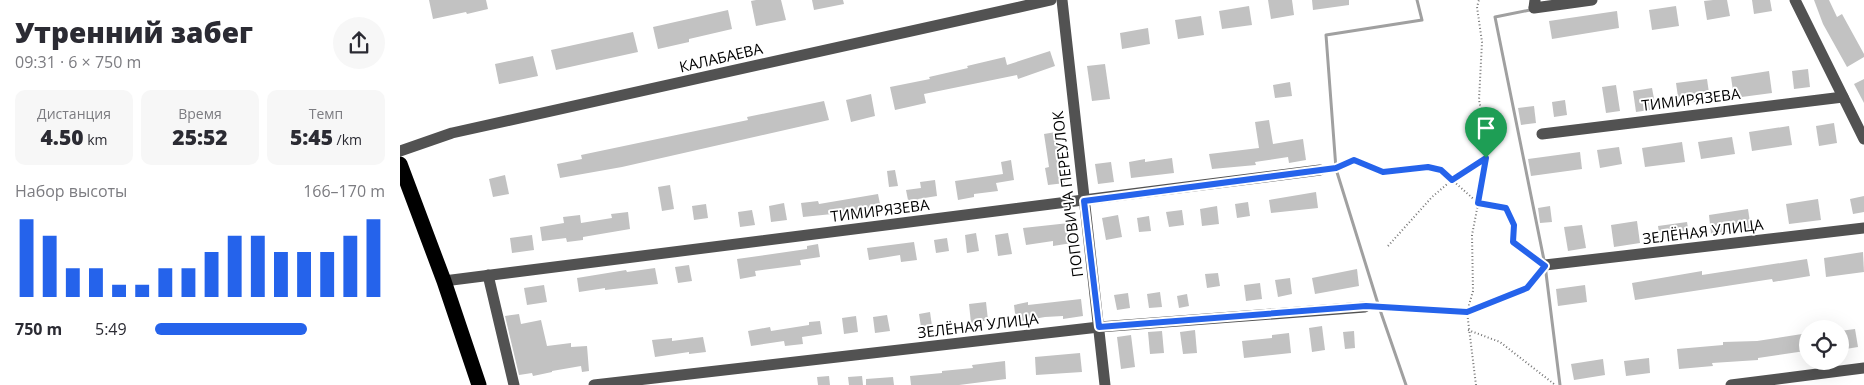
<!DOCTYPE html>
<html lang="ru">
<meta charset="utf-8">
<style>
:root{--surface:#fff;--page:#f7f7f7;--text:#2b2b33;--muted:#7c7c81;--accent:#2563eb}
body{margin:0;font-family:"Open Sans",sans-serif;background:var(--page);color:var(--text);height:100vh;display:flex;flex-direction:column;font-size:19px;white-space:nowrap}
*{box-sizing:border-box;margin:0}
p{font-size:16px;color:var(--muted)}
.icon{flex:none;width:28px;height:28px;fill:none;stroke:currentColor;stroke-width:2;stroke-linecap:round;stroke-linejoin:round}
.map{position:relative;flex:1;overflow:hidden}
.panel{display:flex;flex-direction:column;background:var(--surface);width:400px}
.panel>*{flex:none}
.buttons{position:absolute;left:1399px;top:320px;display:grid;gap:10px}
.buttons a{display:grid;place-items:center;width:50px;height:50px;border-radius:50%;background:var(--surface);box-shadow:0 5px 20px #0002;font-size:25px}
.pin{position:absolute;display:grid;place-items:center;width:42px;height:42px;color:#fff;margin:-51px -21px;border-radius:50% 50% 50% 0;rotate:-45deg;box-shadow:0 0 5px #0007}
.pin .icon{rotate:45deg}
.round{display:grid;place-items:center;flex:none;width:52px;height:52px;border-radius:26px;background:var(--page)}
.overview{display:flex;align-items:center;justify-content:space-between;height:85px;padding:0 15px}
h1{font-size:28px;font-weight:800;line-height:38px}
.figures{display:grid;grid-template-columns:repeat(3,1fr);gap:8px;height:85px;padding:5px 15px}
.figures div{display:grid;align-content:center;border-radius:10px;background:var(--page);text-align:center}
.figures b{font-size:21px;font-weight:800}
.figures small{font-size:14px;font-weight:400}
.figures p{font-size:14px}
.chart{height:140px;padding:10px 15px}
.chart p{display:flex;justify-content:space-between}
.chart svg{width:100%;height:90px;margin-top:5px;stroke:var(--accent);stroke-width:6}
ul{padding:0 15px;list-style:none;font-size:16px}
li{display:grid;grid-template-columns:80px 60px 1fr;align-items:center;height:38px}
li i{height:12px;border-radius:6px;background:var(--accent)}
main{display:flex;flex:1;min-height:0}
.map>svg:first-child{display:block}
</style>
<main>
<section class="panel">
<div class="overview"><div><h1>Утренний забег</h1><p>09:31 · 6 × 750 m</p></div><a class="round"><svg class="icon" aria-label="share" viewBox="0 0 24 24"><path d="M12 15V3M7 8l5-5 5 5M5 13v7h14v-7"/></svg></a></div>
<div class="figures">
<div><p>Дистанция</p><b>4.50<small> km</small></b></div>
<div><p>Время</p><b>25:52</b></div>
<div><p>Темп</p><b>5:45<small> /km</small></b></div>
</div>
<div class="chart"><p><span>Набор высоты</span>166–170 m</p>
<svg viewBox="0 0 160 44" preserveAspectRatio="none"><path d="M5 44V6M15 44V14M25 44V30M35 44V30M45 44V38M55 44V38M65 44V30M75 44V30M85 44V22M95 44V14M105 44V14M115 44V22M125 44V22M135 44V22M145 44V14M155 44V6"/></svg>
</div>
<ul>
<li><b>750 m</b>5:49<i style="width:66%"></i></li>
</ul>
</section>
<div class="map">
<svg width="1464" height="385" viewBox="0 0 1464 385">
<rect width="100%" height="100%" fill="#fff"/>
<g fill="none" stroke-linecap="round" stroke-linejoin="round">
<g stroke="#a0a0a0" stroke-width="3">
<path d="M1130,7V10L1095,17L1145,265L1160,385"/>
<path d="M1006,385L979,307L936,169L926,35L1022,20L1017,0"/>
</g>
</g>
<g fill="#c2c2c2">
<path d="M29,0H86L88,9L67,14L66,12L33,19Z"/>
<path d="M356,0H381L386,20L356,26L351,1Z"/>
<path d="M412,0H443L444,4L414,10Z"/>
<path d="M868,0H892L894,15L871,19Z"/>
<path d="M912,0H949V5L913,10Z"/>
<path d="M1313,0H1327L1330,16L1307,20L1304,1Z"/>
<path d="M1352,0H1370L1372,11L1354,14Z"/>
<path d="M1414,0H1429L1437,17L1442,14L1464,54V57L1447,67L1423,24Z"/>
<path d="M849,6L852,25L822,29L819,11Z"/>
<path d="M1276,6L1279,26L1252,30L1249,10Z"/>
<path d="M328,10L332,29L289,39V42L258,49L253,27Z"/>
<path d="M1217,11L1219,28L1152,39L1149,21Z"/>
<path d="M801,16L804,35L778,39L775,20Z"/>
<path d="M748,28L750,44L722,49L720,33Z"/>
<path d="M233,32L238,52L156,70L151,50Z"/>
<path d="M650,51L655,66L618,79L617,75L524,94L526,103L495,110L490,87L530,79L529,77L568,68L567,66L605,57L607,65Z"/>
<path d="M133,56L138,76L99,84L95,64Z"/>
<path d="M705,64L710,99L692,101L687,66Z"/>
<path d="M1408,69L1410,87L1394,89L1392,71Z"/>
<path d="M1369,71L1372,93L1334,98L1331,77Z"/>
<path d="M1307,79L1310,100L1279,104L1276,83Z"/>
<path d="M1464,79V103L1454,84Z"/>
<path d="M890,82L892,96L875,98L873,85Z"/>
<path d="M1216,85L1220,111L1206,113L1202,87Z"/>
<path d="M1252,88L1256,109L1236,112L1233,91Z"/>
<path d="M471,94L475,116L451,122L446,100Z"/>
<path d="M1165,100L1167,115L1154,117L1152,102Z"/>
<path d="M424,101L429,120L222,167L160,178L157,164L182,159L181,155L348,120L347,117Z"/>
<path d="M1134,106L1136,123L1121,125L1118,108Z"/>
<path d="M869,120L873,144L903,139L906,160L889,163L888,157L855,162L856,165L812,169L809,154L859,148L855,122Z"/>
<path d="M1434,123L1437,143L1419,146L1416,126Z"/>
<path d="M1389,126L1392,145L1352,151L1349,132Z"/>
<path d="M656,132L665,183L648,185L645,168L649,167L644,134Z"/>
<path d="M1332,137L1335,154L1301,159L1298,142Z"/>
<path d="M1282,142L1285,162L1245,167L1242,148Z"/>
<path d="M1219,147L1222,164L1200,168L1197,150Z"/>
<path d="M1180,152L1182,169L1131,176L1128,159Z"/>
<path d="M772,158L774,173L731,178L729,162L745,159V162Z"/>
<path d="M611,160L614,180L596,183L598,191L574,194V197L558,200L555,181L603,174L601,162Z"/>
<path d="M711,162L714,182L698,184L695,164Z"/>
<path d="M495,170L498,186L489,187L487,171Z"/>
<path d="M105,175L109,194L93,197L89,179Z"/>
<path d="M535,180L537,196L518,199L519,203L509,205L506,190L521,188L520,182Z"/>
<path d="M270,185L274,209L262,211L258,187Z"/>
<path d="M916,192L918,208L871,213L869,200Z"/>
<path d="M478,194L481,209L403,217L401,203L418,201L419,204Z"/>
<path d="M1464,196V212L1453,214L1450,199Z"/>
<path d="M1418,199L1421,220L1389,224L1386,204Z"/>
<path d="M848,202L850,216L837,218L835,204Z"/>
<path d="M384,203L387,220L371,222L369,206Z"/>
<path d="M306,204L308,218L294,220L292,206Z"/>
<path d="M817,206L819,224L802,226L800,209Z"/>
<path d="M1150,206L1152,222L1140,223L1138,208Z"/>
<path d="M1348,209L1351,229L1311,234L1309,215Z"/>
<path d="M352,210L355,225L340,227L338,212Z"/>
<path d="M782,210L784,225L769,227L766,212Z"/>
<path d="M228,212L230,229L183,237V240L167,242L166,238L142,241L140,227L164,223L163,217L180,215L181,223L212,218L211,214Z"/>
<path d="M718,215L722,237L706,240L702,218Z"/>
<path d="M749,216L751,231L739,232L737,218Z"/>
<path d="M1237,221L1240,243L1214,247L1211,225Z"/>
<path d="M1287,222L1289,234L1260,239L1258,226Z"/>
<path d="M669,223L672,243L653,246V241L626,245L623,228Z"/>
<path d="M1182,225L1186,248L1168,251L1164,227Z"/>
<path d="M576,233L579,251L567,253L565,235Z"/>
<path d="M608,233L612,254L598,256L595,235Z"/>
<path d="M132,235L134,250L112,253L110,238Z"/>
<path d="M547,238L549,251L536,253L534,240Z"/>
<path d="M514,242L517,260L501,262L500,255L469,260L467,248Z"/>
<path d="M418,244L420,257L400,260L401,265L355,271L356,276L340,279L337,259L407,249V246Z"/>
<path d="M1463,252L1464,272L1426,277L1424,258Z"/>
<path d="M1407,259L1410,276L1373,282L1372,279L1235,300L1232,283L1302,271V275Z"/>
<path d="M289,265L292,281L278,283L275,267Z"/>
<path d="M255,268L258,284L205,290V288L179,292L177,278L226,270L227,272Z"/>
<path d="M957,269L959,286L915,294L912,278Z"/>
<path d="M818,273L820,286L807,288L805,274Z"/>
<path d="M890,278L892,294L878,297L875,280Z"/>
<path d="M860,283L862,299L846,301L844,285Z"/>
<path d="M144,285L147,302L127,305L124,288Z"/>
<path d="M1185,285L1187,302L1158,306L1156,289Z"/>
<path d="M760,292L762,307L749,308L747,294Z"/>
<path d="M728,293L730,308L717,310L714,295Z"/>
<path d="M787,294L789,306L779,308L777,296Z"/>
<path d="M681,299L683,316L663,319V316L645,317L616,322L614,305L628,302V305Z"/>
<path d="M586,302L588,320L571,323L569,304Z"/>
<path d="M530,312L532,326L521,327L519,314Z"/>
<path d="M119,314L121,324L141,320L147,346L171,343V347L187,346L189,371L182,372L181,366L152,371V372L133,376L132,373L119,375L105,316Z"/>
<path d="M487,315L490,331L475,333L473,317Z"/>
<path d="M456,316L458,332L444,334L442,318Z"/>
<path d="M420,321L422,334L402,337L403,344L385,346L384,341L351,346L348,331L370,327L371,331L409,325V322Z"/>
<path d="M922,326L925,350L912,352L909,328Z"/>
<path d="M1455,329L1458,347L1440,350V331Z"/>
<path d="M795,330L797,353L783,354L780,332Z"/>
<path d="M762,331L764,353L750,354L748,332Z"/>
<path d="M954,331L955,348L945,349L943,332Z"/>
<path d="M889,333L891,353L844,358L842,341L872,338V335Z"/>
<path d="M1402,334L1405,351L1358,358V360L1312,363L1313,366L1279,369L1277,349L1323,345V342L1357,341Z"/>
<path d="M731,335L735,367L721,369L717,337Z"/>
<path d="M303,337L306,352L289,354V352L255,357L252,340L272,338V341Z"/>
<path d="M680,353L682,372L636,375L635,357Z"/>
<path d="M1249,358L1250,373L1226,376L1224,361Z"/>
<path d="M1203,359L1205,375L1174,380L1171,364Z"/>
<path d="M605,361L606,379L559,385H511L510,376L542,373V371L573,368L572,365Z"/>
<path d="M429,376L430,385H418L417,377Z"/>
<path d="M462,376L463,385H449L448,377Z"/>
<path d="M493,377L494,385H466V379Z"/>
</g>
<g fill="none" stroke-linecap="round" stroke-linejoin="round">
<g stroke="#747474" stroke-width="2" stroke-dasharray="1 2.5" stroke-linecap="butt">
<path d="M930,169H936L954,160L983,172L1028,167L1041,170L1078,203L1106,208L1114,225L1113,242L1137,260"/>
<path d="M988,246L1032,197L1052,180L1086,158"/>
<path d="M976,307L1067,312L1073,291L1072,235L1089,148L1079,100L1082,42L1077,7L1079,0"/>
<path d="M1068,330L1100,342L1154,384"/>
<path d="M1076,385L1067,312L1127,288L1139,273"/>
</g>
<g stroke="#525252" stroke-width="11">
<path d="M662,0L705,385"/>
<path d="M1135,0L1134,8L1192,0"/>
<path d="M1395,0L1464,139"/>
<path d="M1142,134L1443,97"/>
<path d="M0,151L52,133L651,0"/>
<path d="M1145,265L1464,228"/>
<path d="M88,275L114,385"/>
<path d="M44,281L920,170"/>
<path d="M194,385L699,327L965,307"/>
<path d="M1331,385L1464,368"/>
</g>
<path stroke="#000" stroke-width="15" d="M0,164L44,281L79,385"/>
</g>
<g fill="none" stroke-linecap="round" stroke-linejoin="round">
<defs>
<path id="route" d="M1086,158L1078,203L1106,208L1114,225L1113,242L1145,266L1127,288L1067,312L966,306L699,327L684,201L936,168L954,160L983,172L1028,167L1041,170L1052,180Z"/>
</defs>
<use href="#route" stroke="#fff" stroke-width="10"/>
<use href="#route" stroke="#2563eb" stroke-width="6"/>
</g>
<g text-anchor="middle" stroke-width="4" stroke-linejoin="round" paint-order="stroke">
<g font-size="15" fill="#000" stroke="#fff">
<text transform="translate(321 58) rotate(-13)" y="5">КАЛАБАЕВА</text>
<text transform="translate(1291 100) rotate(-7)" y="5">ТИМИРЯЗЕВА</text>
<text transform="translate(668 194) rotate(-97)" y="5">ПОПОВИЧА ПЕРЕУЛОК</text>
<text transform="translate(480 211) rotate(-7)" y="5">ТИМИРЯЗЕВА</text>
<text transform="translate(1303 232) rotate(-7)" y="5">ЗЕЛЁНАЯ УЛИЦА</text>
<text transform="translate(578 326) rotate(-7)" y="5">ЗЕЛЁНАЯ УЛИЦА</text>
</g>
</g>
</svg>
<div class="buttons">
<a><svg class="icon" aria-label="locate" viewBox="0 0 24 24"><circle cx="12" cy="12" r="6"/><path d="M12 2v4M12 18v4M2 12h4M18 12h4"/></svg></a>
</div>
<div class="pin" style="left:1086px;top:158px;background:#1e9e55"><svg class="icon" aria-label="arrive" viewBox="0 0 24 24"><path d="M6 21V4h12l-3 4 3 4H6"/></svg></div>
</div>
</main>
